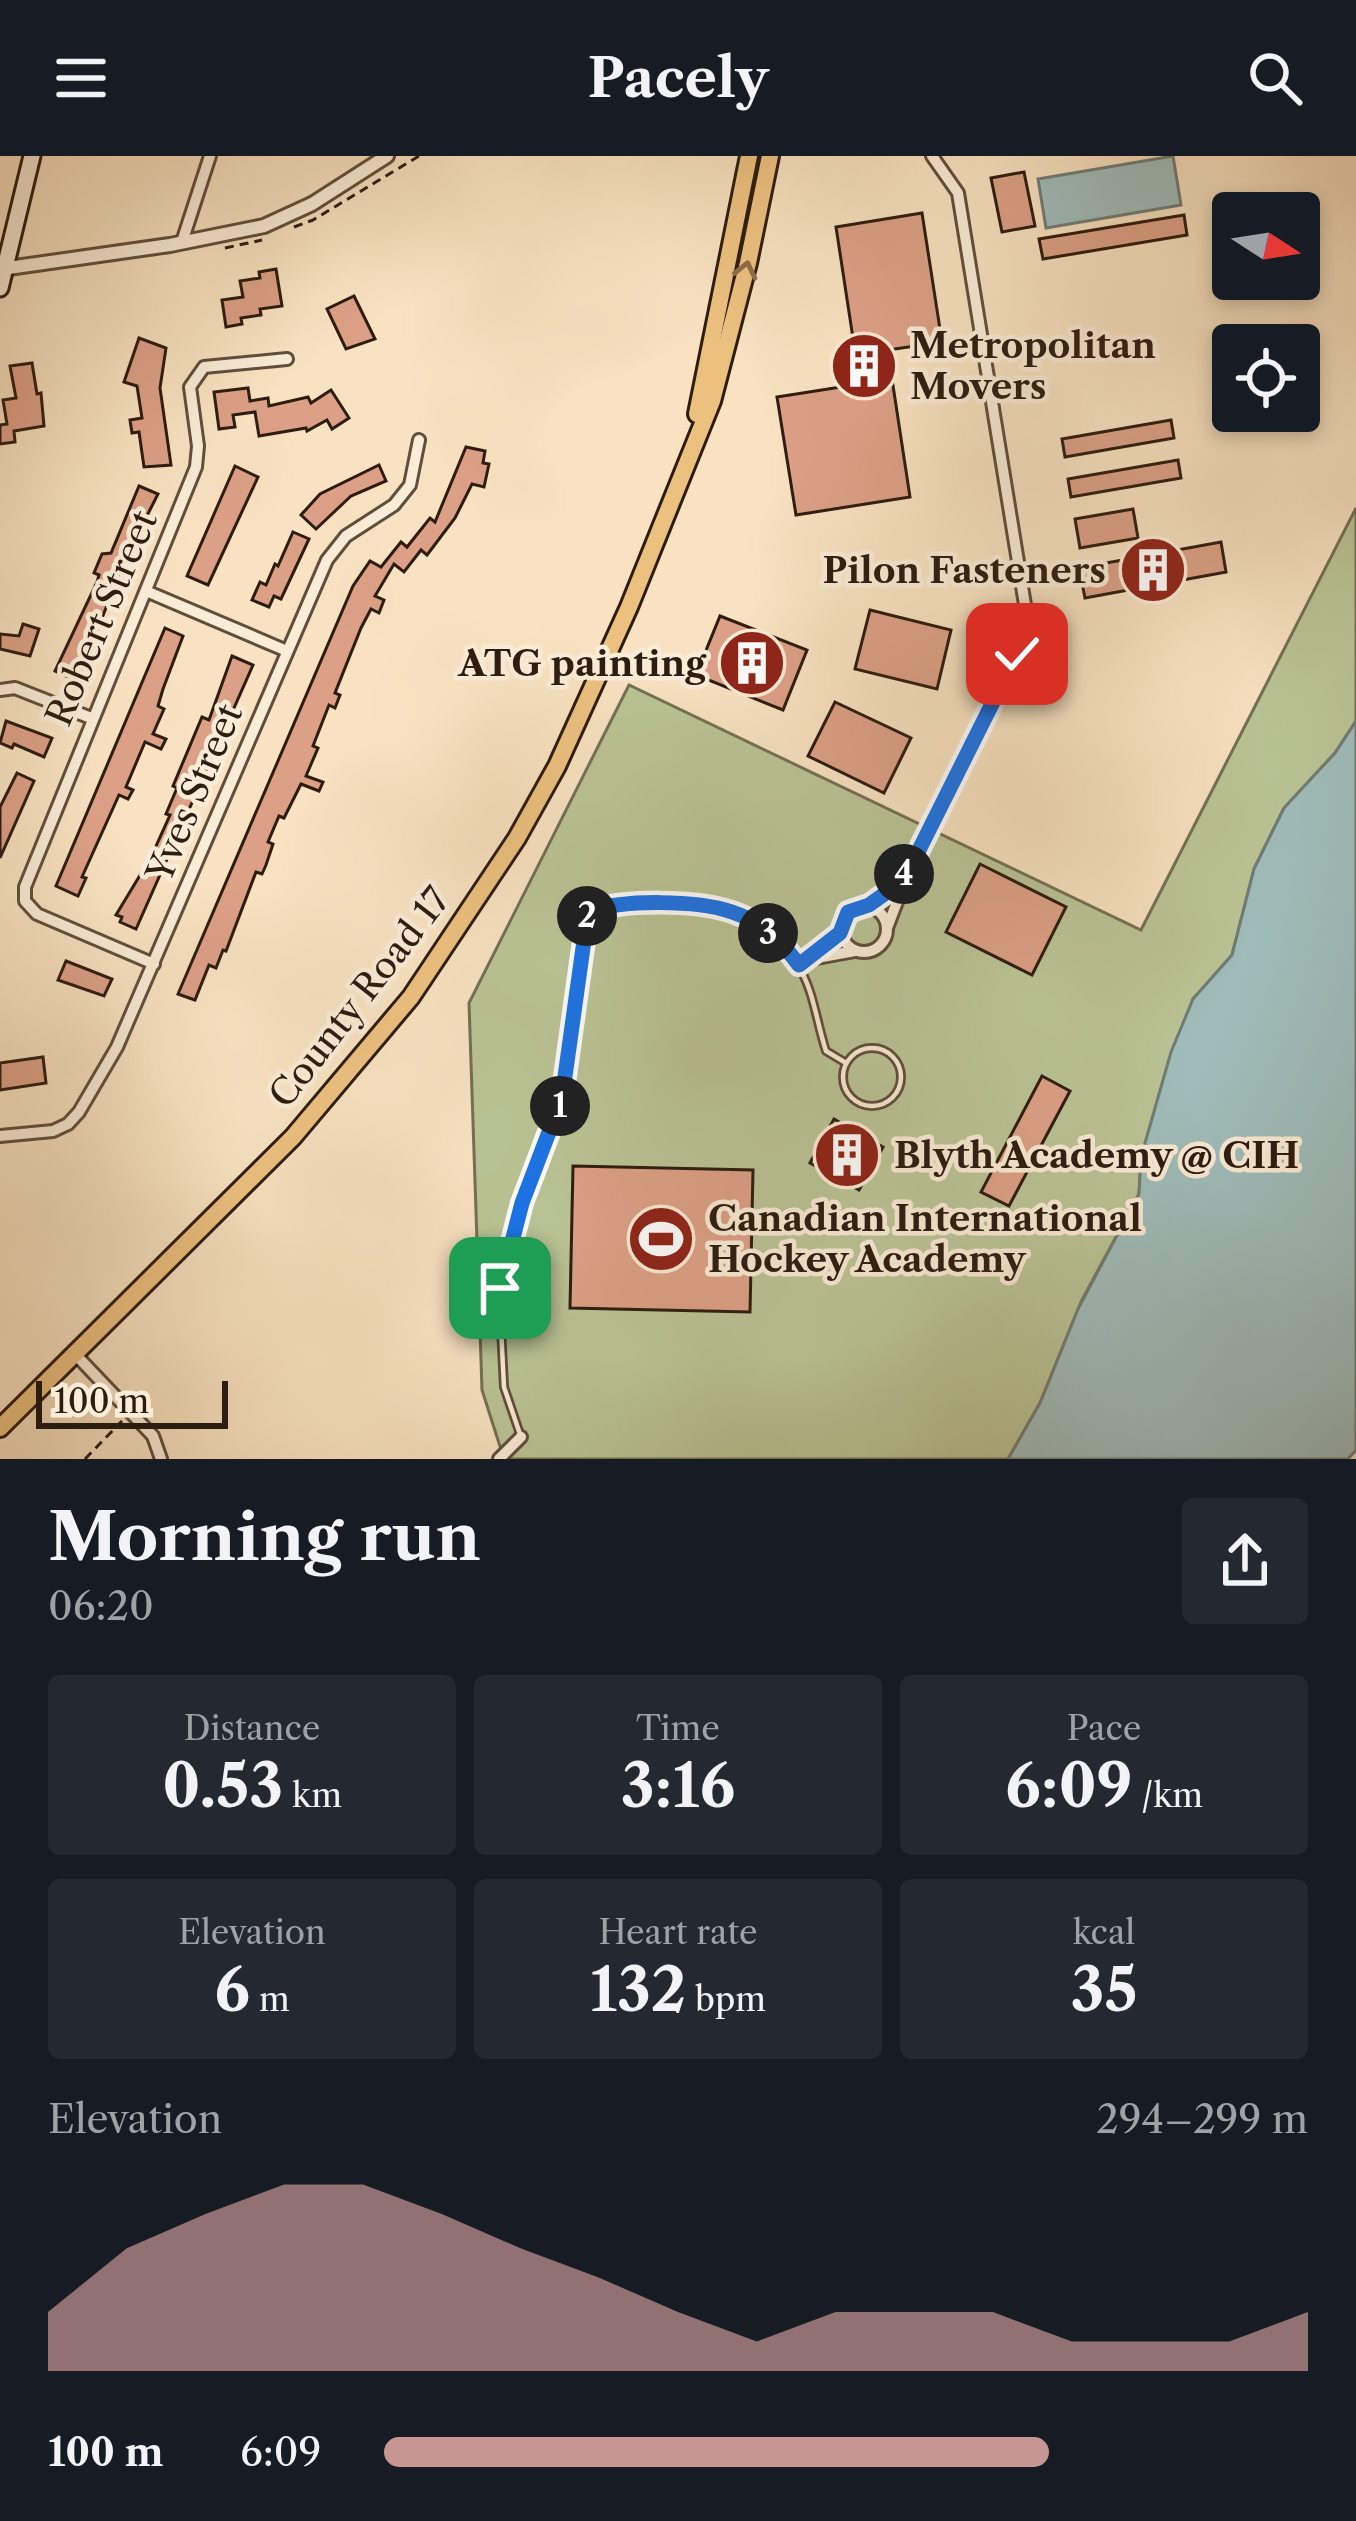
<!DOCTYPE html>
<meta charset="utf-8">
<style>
:root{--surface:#171b24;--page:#242831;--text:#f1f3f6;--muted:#9ea1a6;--accent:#c59692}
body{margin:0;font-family:"Libre Caslon Text",serif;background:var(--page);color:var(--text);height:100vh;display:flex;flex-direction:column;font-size:45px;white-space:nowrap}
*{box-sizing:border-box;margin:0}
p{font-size:39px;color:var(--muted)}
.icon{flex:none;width:66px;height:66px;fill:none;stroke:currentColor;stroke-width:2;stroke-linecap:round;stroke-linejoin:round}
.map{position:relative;height:1303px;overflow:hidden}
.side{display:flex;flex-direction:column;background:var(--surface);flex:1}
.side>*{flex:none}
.needle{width:78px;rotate:102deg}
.buttons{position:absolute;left:1212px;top:36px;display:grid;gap:24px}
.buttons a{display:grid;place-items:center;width:108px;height:108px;border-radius:12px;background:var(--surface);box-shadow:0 6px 18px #0003;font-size:60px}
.scale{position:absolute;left:36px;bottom:30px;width:192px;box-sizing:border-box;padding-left:12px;border:6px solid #2d1c10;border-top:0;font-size:33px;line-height:42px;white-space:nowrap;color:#2d1c10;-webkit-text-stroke:9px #faecd7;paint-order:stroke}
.pin{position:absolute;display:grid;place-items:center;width:102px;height:102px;color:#fff;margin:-51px;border-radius:24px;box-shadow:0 6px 18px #0006}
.km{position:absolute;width:60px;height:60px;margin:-30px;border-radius:50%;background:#222;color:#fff;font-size:33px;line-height:60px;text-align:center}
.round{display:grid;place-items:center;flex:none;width:126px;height:126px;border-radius:12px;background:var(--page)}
.headline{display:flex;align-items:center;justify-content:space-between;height:204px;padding:0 48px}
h1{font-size:66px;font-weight:700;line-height:90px}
.figures{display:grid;grid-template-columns:repeat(3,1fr);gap:18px;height:204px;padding:12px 48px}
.figures div{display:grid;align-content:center;border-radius:12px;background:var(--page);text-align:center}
.figures b{font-size:60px;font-weight:700}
.figures small{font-size:33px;font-weight:400}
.figures p{font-size:33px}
.chart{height:336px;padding:24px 48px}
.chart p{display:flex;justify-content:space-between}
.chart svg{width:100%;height:216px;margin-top:12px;fill:var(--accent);opacity:.7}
ul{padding:0 48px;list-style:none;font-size:39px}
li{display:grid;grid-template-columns:192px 144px 1fr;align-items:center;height:90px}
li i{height:30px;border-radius:15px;background:var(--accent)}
header{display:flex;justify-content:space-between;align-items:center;height:156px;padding:0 48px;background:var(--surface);font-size:54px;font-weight:700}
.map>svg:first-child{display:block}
</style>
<header><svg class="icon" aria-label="menu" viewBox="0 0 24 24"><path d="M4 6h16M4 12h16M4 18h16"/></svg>Pacely<svg class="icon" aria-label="search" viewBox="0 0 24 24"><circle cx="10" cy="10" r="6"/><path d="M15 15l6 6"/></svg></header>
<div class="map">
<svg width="1356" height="1303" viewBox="0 0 1356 1303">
<rect width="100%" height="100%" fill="#f8e2c1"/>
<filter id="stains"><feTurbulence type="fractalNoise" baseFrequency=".00167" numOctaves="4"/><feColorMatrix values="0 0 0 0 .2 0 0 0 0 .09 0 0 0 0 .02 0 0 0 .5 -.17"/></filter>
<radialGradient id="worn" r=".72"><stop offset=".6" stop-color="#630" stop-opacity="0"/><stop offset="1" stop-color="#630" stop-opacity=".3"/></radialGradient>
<path fill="#bac496" stroke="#747053" stroke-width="3" d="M1356,352V565L1335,597L1284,652L1254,713L1232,799L1193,843L1141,1001L1139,1038L1082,1144L1040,1247L1008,1303H504L482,1234L469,847L629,529L1141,774Z"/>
<g fill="#9fbcba" stroke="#717c76" stroke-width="3">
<path d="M1173,0L1181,49L1046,72L1038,23Z"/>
<path d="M1356,565V1294L1348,1303H1008L1040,1247L1078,1153L1139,1038L1141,1001L1171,896L1193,843L1232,799L1254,713L1284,652L1335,597Z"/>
</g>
<g fill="#dca086" stroke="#2d1c10" stroke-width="3">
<path d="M1024,16L1035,70L1002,76L991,22Z"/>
<path d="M922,57L942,186L868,197L873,226L892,223L910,341L796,359L777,241L860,228L836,71Z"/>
<path d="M1184,59L1187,79L1043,103L1039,83Z"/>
<path d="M276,113L282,150L260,153L261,159L241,162L242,168L226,171L222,144L243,141L240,125L260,122L259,116Z"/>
<path d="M354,140L375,183L346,193L327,153Z"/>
<path d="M139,182L166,192L160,232L171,309L144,311L139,276L132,277L130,264L142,262L137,230L124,226Z"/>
<path d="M32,207L37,238L41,237L44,270L14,275L15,286L0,288V269L7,268L3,244L16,242L10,210Z"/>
<path d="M248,232L250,245L268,242L269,250L308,241L311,247L331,234L349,262L332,273L327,264L307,275L306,272L259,280L255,256L233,259L235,271L219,273L214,236Z"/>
<path d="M1171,264L1174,282L1065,301L1062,283Z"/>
<path d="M466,291L485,295L483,307L489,308L484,331L472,328L455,362L427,399L421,394L404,416L394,408L375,440L384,444L379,457L371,453L361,472L335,537L340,539L335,552L329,549L313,590L318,592L306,620L323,626L319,635L301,628L284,662L279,660L268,686L273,688L266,709L262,718L256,716L226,795L223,794L216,812L209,809L195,844L178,838L353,430L370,405L381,411L401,386L407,391L430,362L435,366Z"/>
<path d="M1178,304L1181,322L1071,341L1068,323Z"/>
<path d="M379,309L386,325L351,340L316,373L301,359L320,338Z"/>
<path d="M235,310L258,321L208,429L187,420Z"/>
<path d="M139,330L158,338L127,399L77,525L55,515L97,426L99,419L94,417L102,398L111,397Z"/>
<path d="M1133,353L1138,382L1080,392L1075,363Z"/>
<path d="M293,376L309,383L281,443L274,440L269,451L252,444L260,426L266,429L275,408L278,410Z"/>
<path d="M1221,386L1226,416L1085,442L1079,412Z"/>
<path d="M870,454L951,474L937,533L855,513Z"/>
<path d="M720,460L807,494L783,554L696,519Z"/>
<path d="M23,468L39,473L30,500L0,493V478L19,480Z"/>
<path d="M165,472L183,480L163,533L158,550L164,553L153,578L166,583L161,593L145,586L126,631L133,634L128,643L119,639L82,721L86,722L78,740L56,730Z"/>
<path d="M232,500L253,509L136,773L120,766L122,761L116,759L151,701L170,659L166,658L177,632L173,630L202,561L209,564Z"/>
<path d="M835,546L911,582L884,637L808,600Z"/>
<path d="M6,565L52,582L44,601L14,588L12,592L0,587Z"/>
<path d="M17,617L34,625L0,702V651Z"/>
<path d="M980,708L1066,751L1032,819L946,776Z"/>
<path d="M66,805L112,823L104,840L58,824Z"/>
<path d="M43,901L46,927L0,934V907Z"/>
<path d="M1042,920L1070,935L1009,1050L981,1036Z"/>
<path d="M834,963L883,991L859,1034L810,1007Z"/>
<path d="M573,1010L753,1014L750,1156L570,1152Z"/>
</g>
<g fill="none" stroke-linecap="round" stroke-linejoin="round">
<defs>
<g id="service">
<circle cx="872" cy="921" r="29"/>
<path d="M521,1281L504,1231L499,1132L522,1047L563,942L588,756C650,733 758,748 796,806C814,833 816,865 826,895L846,907"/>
</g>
<g id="minor">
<path d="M182,86L210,0"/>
<path d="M146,435L287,495"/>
<path d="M0,534L15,532L91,562"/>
<path d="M870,749L903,719"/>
<circle cx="864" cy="773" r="23"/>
<path d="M887,772L910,712L1017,498L1027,461L958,37L932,0"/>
<path d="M811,803L855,795"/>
<path d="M154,808L37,758L25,745V731L196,311L198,290L190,231L204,211L287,203"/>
<path d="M799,809L840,777"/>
<path d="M0,980L53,975L68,968L79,956L117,891L327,404L346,380L394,349L410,329L419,284"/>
<path d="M76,1199L153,1280L161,1303"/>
<path d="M499,1303L521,1281"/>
</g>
<path id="tertiary" d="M1,113L170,89L264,70L312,48L387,0"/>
<path id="secondary" d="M0,132L32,0"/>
<g id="primary">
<path d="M697,258L749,0"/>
<path d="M0,1272L293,981L411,841L517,682L557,610L629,451L712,245L748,107L770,0"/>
</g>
</defs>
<use href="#service" stroke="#604e3c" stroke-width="10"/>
<use href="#minor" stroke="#604e3c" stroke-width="16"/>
<use href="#tertiary" stroke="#604e3c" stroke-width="18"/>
<use href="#secondary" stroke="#2d1c10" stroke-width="21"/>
<use href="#primary" stroke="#2d1c10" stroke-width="22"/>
<g stroke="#2d1c10" stroke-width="3" stroke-dasharray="9 6" stroke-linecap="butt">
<path d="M294,71L313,64L419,0"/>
<path d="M225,92L262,84"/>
<path d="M85,1303L122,1265"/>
</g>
<use href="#service" stroke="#faecd7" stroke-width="4.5"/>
<use href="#minor" stroke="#faecd7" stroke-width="10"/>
<use href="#tertiary" stroke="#faecd7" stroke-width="12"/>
<use href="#secondary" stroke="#faecd7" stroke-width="15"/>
<use href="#primary" stroke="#ecc180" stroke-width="16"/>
</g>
<defs><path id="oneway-chevron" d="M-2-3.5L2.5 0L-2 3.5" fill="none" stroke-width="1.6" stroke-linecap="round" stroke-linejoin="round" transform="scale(3)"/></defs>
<use stroke="#8c6e48" href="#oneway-chevron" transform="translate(746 114) rotate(-77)"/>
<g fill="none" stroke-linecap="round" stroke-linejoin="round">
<defs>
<path id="route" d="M500,1132L522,1047L562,942L588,756C622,743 697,744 732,756C760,765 782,786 799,809L840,777L848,756L869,749L890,734L910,712L1017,498"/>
</defs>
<use href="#route" stroke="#fff" stroke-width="24"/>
<use href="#route" stroke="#1a73e8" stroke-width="15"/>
</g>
<defs>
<symbol id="building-disc" viewBox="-11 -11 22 22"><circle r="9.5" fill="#8f2418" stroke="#faecd7"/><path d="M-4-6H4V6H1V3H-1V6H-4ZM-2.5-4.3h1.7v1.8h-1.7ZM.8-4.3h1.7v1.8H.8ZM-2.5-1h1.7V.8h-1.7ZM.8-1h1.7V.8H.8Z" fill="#fff"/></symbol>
<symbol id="stadium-disc" viewBox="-11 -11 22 22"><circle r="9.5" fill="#8f2418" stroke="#faecd7"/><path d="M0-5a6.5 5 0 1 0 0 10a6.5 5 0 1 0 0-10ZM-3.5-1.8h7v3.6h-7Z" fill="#fff"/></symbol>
</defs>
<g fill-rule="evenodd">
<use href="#building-disc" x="826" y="172" width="76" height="76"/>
<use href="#building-disc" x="1115" y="376" width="76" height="76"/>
<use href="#building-disc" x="714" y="469" width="76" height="76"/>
<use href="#building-disc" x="809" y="961" width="76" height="76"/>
<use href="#stadium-disc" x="623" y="1045" width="76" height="76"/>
</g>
<g text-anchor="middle" stroke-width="9" stroke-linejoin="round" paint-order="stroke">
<g font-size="36" font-weight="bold" fill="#2d1c10" stroke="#faecd7" text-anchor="start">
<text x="910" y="202">Metropolitan<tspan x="910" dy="41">Movers</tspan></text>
<text x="1106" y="427" text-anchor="end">Pilon Fasteners</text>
<text x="706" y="520" text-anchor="end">ATG painting</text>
<text x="894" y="1012">Blyth Academy @ CIH</text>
<text x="708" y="1075">Canadian International<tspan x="708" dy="41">Hockey Academy</tspan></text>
</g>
<g font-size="36" fill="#2d1c10" stroke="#faecd7">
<text transform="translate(101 462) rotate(-67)" y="13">Robert Street</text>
<text transform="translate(194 637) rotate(-67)" y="13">Yves Street</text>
<text transform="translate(359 841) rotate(-52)" y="13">County Road 17</text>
</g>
</g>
<rect width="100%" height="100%" filter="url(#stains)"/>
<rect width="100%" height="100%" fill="url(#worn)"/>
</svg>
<div class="buttons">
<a><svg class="needle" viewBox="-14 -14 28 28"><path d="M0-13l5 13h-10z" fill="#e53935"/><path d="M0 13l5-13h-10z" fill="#9ea1a6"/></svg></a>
<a><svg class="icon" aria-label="locate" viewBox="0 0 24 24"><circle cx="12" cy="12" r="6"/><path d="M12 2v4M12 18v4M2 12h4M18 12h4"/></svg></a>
</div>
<div class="scale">100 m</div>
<div class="pin" style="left:500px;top:1132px;background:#1e9e55"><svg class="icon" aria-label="arrive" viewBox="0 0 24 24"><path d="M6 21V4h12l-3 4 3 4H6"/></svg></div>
<div class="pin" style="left:1017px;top:498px;background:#d93025"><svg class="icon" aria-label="check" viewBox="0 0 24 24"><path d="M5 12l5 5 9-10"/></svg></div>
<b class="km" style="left:560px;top:950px">1</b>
<b class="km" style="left:587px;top:760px">2</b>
<b class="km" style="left:768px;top:777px">3</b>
<b class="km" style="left:904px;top:718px">4</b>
</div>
<section class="side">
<div class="headline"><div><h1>Morning run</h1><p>06:20</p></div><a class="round"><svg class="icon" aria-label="share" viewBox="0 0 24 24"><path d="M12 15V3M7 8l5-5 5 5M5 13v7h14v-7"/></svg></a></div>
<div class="figures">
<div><p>Distance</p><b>0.53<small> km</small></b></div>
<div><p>Time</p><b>3:16</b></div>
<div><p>Pace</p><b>6:09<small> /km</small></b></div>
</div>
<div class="figures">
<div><p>Elevation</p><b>6<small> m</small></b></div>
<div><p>Heart rate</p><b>132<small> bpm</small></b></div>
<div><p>kcal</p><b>35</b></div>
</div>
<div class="chart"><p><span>Elevation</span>294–299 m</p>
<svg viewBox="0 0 160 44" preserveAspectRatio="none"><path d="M0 44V32L10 19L20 12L30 6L40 6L50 12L60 19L70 25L80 32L90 38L100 32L110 32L120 32L130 38L140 38L150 38L160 32V44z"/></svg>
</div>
<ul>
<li><b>100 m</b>6:09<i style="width:72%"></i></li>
</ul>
</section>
